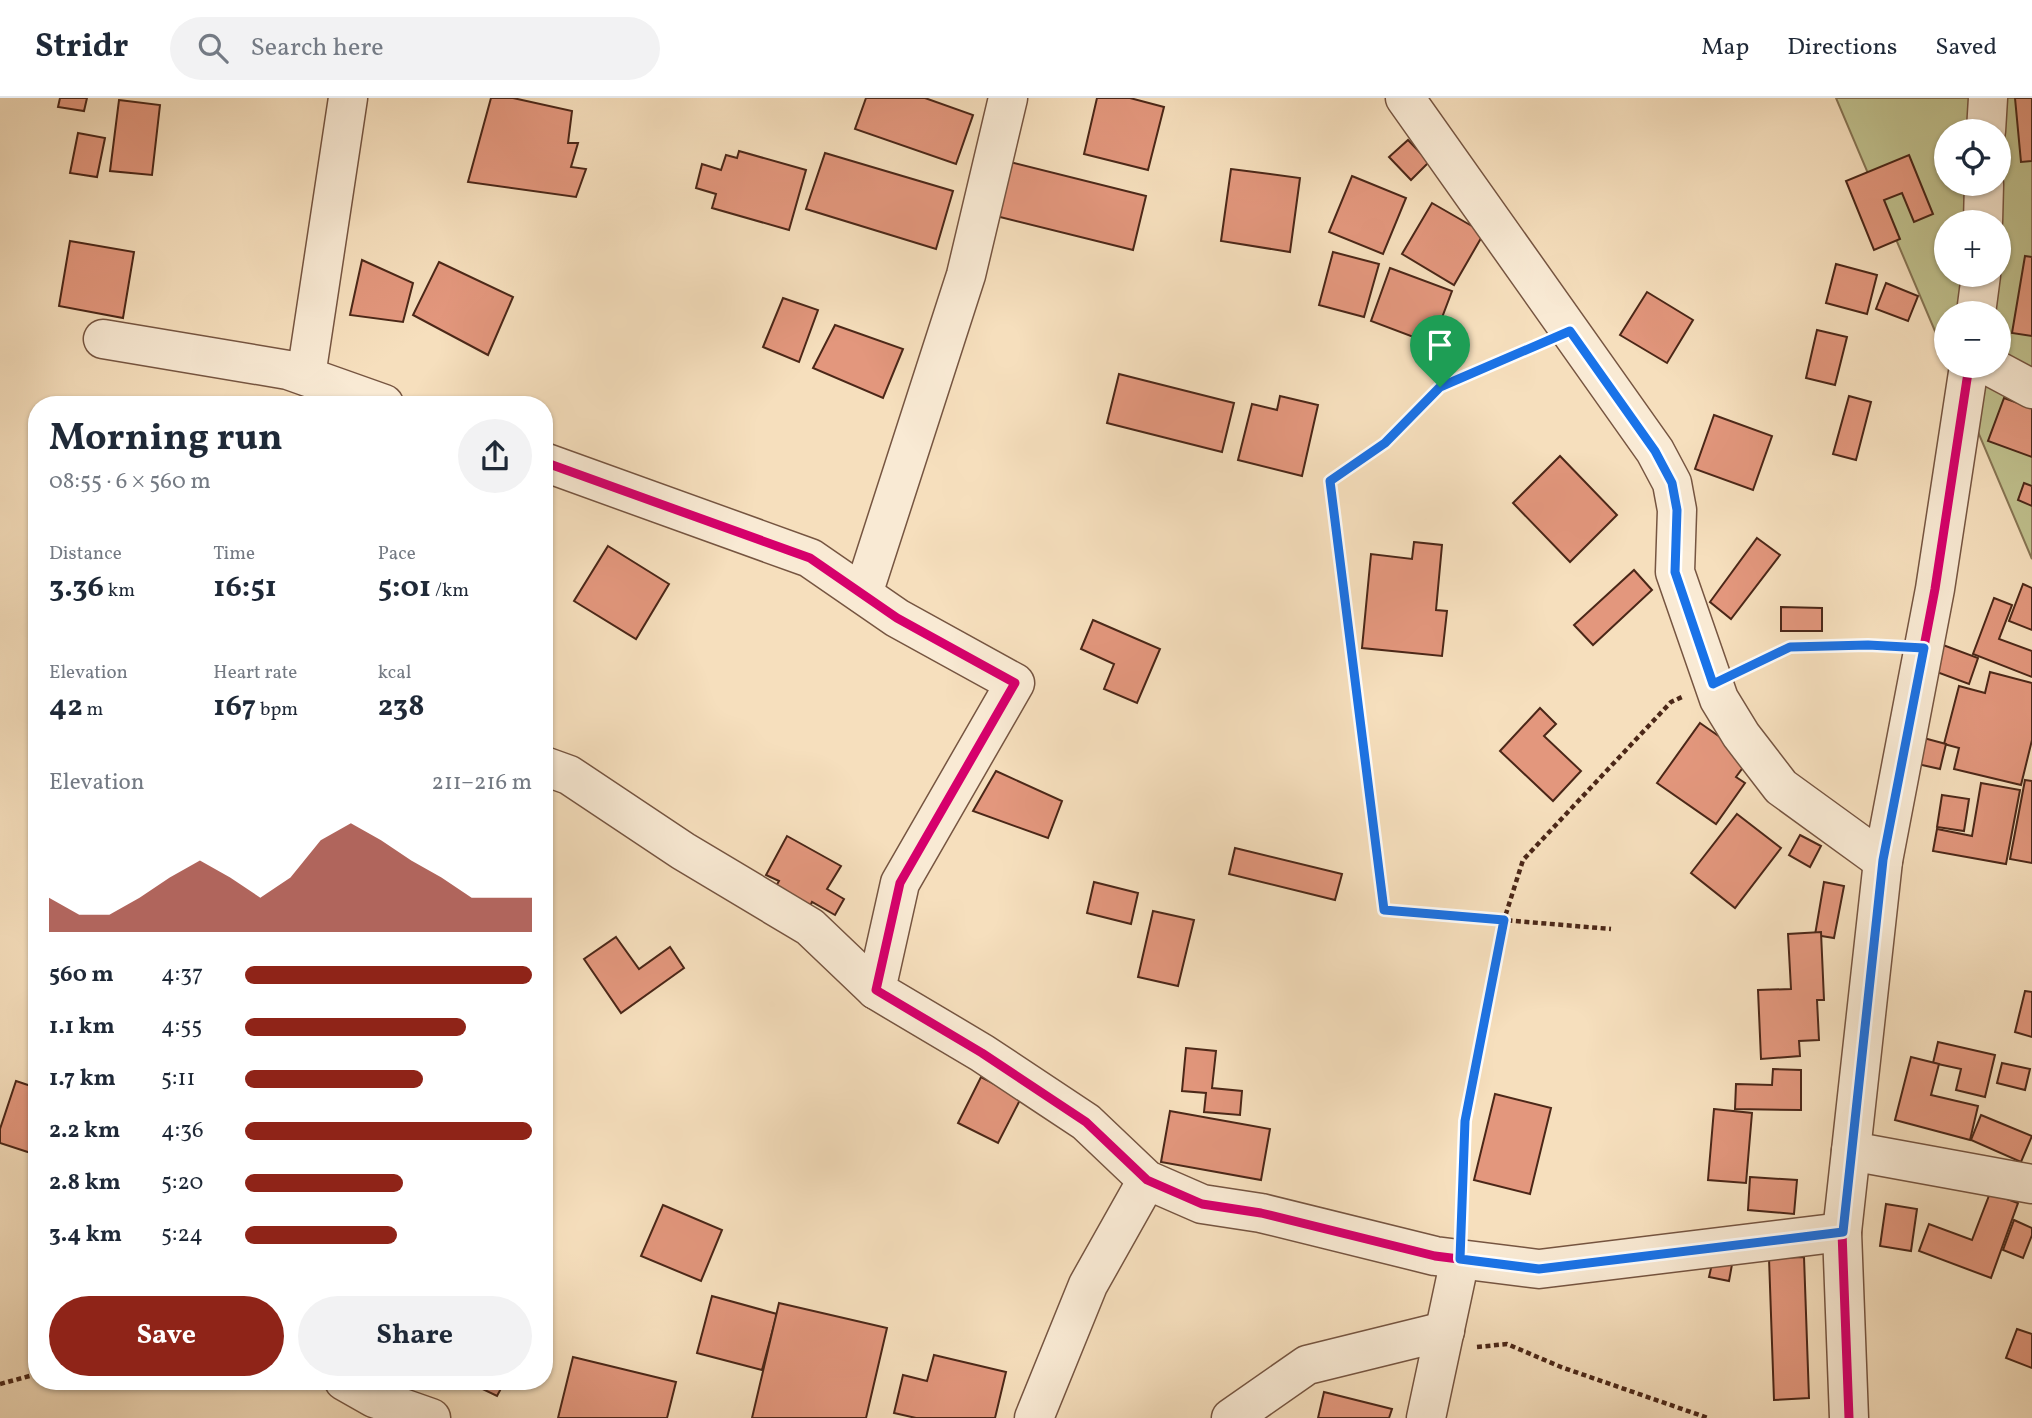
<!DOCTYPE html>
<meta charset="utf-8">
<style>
:root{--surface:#fff;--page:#f2f2f3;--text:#1f2937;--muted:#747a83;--line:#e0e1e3;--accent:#8f2418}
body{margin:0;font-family:Vollkorn,serif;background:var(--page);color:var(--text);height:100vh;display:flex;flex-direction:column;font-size:26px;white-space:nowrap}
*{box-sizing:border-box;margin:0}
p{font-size:23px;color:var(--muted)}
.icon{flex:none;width:38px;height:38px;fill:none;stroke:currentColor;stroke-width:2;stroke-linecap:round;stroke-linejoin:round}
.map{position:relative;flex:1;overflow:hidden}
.side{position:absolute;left:28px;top:298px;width:525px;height:994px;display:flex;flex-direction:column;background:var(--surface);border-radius:28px;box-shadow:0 2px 5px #0004}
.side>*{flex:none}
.fabs{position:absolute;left:1934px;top:21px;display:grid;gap:14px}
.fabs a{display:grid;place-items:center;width:77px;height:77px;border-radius:50%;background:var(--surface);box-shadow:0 2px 5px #0004;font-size:35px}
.pin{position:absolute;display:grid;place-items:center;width:60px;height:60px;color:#fff;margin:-72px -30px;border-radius:50% 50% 50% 0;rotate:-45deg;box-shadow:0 0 7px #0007}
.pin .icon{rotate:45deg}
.round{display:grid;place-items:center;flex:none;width:74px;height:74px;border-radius:37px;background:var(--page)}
.headline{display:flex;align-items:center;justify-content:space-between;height:119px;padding:0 21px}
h1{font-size:38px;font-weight:700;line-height:52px}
.metrics{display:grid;grid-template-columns:repeat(3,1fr);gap:10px;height:119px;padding:7px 21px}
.metrics div{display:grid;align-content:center}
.metrics b{font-size:30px;font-weight:700}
.metrics small{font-size:19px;font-weight:400}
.metrics p{font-size:19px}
.chart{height:196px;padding:14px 21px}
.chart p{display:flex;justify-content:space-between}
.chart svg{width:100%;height:126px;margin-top:7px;fill:var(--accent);opacity:.7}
.action{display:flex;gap:14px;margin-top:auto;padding:14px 21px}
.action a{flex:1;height:80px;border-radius:42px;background:var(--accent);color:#fff;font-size:28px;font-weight:700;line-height:80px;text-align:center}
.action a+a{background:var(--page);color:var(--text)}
ul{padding:0 21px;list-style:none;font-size:23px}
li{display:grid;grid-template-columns:112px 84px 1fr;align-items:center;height:52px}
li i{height:18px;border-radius:9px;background:var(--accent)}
header{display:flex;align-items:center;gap:42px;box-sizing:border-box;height:98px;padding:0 35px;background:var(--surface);border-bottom:2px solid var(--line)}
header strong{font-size:33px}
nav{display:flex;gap:38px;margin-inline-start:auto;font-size:24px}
.search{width:490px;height:63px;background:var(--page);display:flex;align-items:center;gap:18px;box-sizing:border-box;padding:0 24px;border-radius:38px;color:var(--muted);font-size:26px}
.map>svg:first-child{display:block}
</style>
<header>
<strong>Stridr</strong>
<div class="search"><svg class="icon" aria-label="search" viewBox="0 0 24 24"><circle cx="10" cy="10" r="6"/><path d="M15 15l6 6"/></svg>Search here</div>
<nav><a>Map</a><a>Directions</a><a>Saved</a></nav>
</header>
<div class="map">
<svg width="2032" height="1320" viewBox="0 0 2032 1320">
<rect width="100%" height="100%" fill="#f6dfbd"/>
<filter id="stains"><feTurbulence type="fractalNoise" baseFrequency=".00286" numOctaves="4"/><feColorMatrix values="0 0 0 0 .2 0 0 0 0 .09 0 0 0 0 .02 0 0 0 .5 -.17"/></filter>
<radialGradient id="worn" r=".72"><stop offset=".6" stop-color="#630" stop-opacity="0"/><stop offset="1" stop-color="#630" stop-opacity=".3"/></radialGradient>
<path fill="#c0c18e" stroke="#867453" stroke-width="2" fill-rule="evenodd" d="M1836,0H2032V461L1950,268H1998V215H1946V259ZM1946,33H1998V86H1946ZM1946,124H1998V177H1946Z"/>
<g fill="#e3977d" stroke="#4b2718" stroke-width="2">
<path d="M60,0H87L84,13L58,9Z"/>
<path d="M491,0H513L572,13L568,45H578L571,69L586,71L576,99L468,84Z"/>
<path d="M866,0H925L973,17L956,66L855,31Z"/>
<path d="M1097,0H1130L1164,9L1148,72L1084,56Z"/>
<path d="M2015,0H2032V63L2021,64Z"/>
<path d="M119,2L160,7L152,77L110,73Z"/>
<path d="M78,35L105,40L97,79L70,75Z"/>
<path d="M1408,42L1429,64L1411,82L1389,59Z"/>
<path d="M739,53L806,72L789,132L712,110L716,96L696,90L702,66L721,72L726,57L737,60Z"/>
<path d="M825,55L953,93L936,151L806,111Z"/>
<path d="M1909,57L1933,116L1914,124L1902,95L1884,102L1900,141L1874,152L1846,83Z"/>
<path d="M1006,63L1146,98L1133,152L992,117Z"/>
<path d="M1231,71L1300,80L1290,154L1221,143Z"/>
<path d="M1352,78L1406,100L1383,156L1329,134Z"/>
<path d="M1432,105L1484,135L1454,187L1402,156Z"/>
<path d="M70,143L134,154L123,220L59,208Z"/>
<path d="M1333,154L1379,166L1364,219L1319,207Z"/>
<path d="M2025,158L2032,159V238L2012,235Z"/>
<path d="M362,162L413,185L403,224L350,217Z"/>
<path d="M439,164L513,199L488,257L413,217Z"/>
<path d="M1836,166L1877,177L1867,216L1826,205Z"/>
<path d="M1390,170L1452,193L1432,246L1371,223Z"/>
<path d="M1886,185L1918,198L1908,223L1876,211Z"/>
<path d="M1647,194L1693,222L1667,265L1620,237Z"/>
<path d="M783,200L818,212L799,264L763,249Z"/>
<path d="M835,227L903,251L883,300L813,270Z"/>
<path d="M1817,232L1847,239L1835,287L1806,280Z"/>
<path d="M1119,276L1234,305L1222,354L1107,325Z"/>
<path d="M1280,298L1318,307L1302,378L1238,362L1252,306L1277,312Z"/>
<path d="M1849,298L1871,304L1856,362L1833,356Z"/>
<path d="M2004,300L2032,310V359L1988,343Z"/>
<path d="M1714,317L1772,338L1753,392L1695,371Z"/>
<path d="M1560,358L1617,417L1570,464L1513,405Z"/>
<path d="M2024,385L2032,388V408L2018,402Z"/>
<path d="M1757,440L1780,457L1731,521L1710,504Z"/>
<path d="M1414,444L1442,447L1436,512L1447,513L1442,558L1362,550L1371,456L1412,461Z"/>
<path d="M608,448L669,486L636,541L574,503Z"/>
<path d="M1634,472L1652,492L1593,547L1574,527Z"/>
<path d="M2023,486L2032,490V532L2009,523Z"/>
<path d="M1994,500L2012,507L1999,541L2032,553V579L1973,556Z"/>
<path d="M1781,509L1822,510V533H1781Z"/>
<path d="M1093,522L1160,551L1137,605L1104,591L1114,566L1081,551Z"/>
<path d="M1943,547L1978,560L1969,586L1934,573Z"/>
<path d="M1990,574L2032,585V642L2021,687L1954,671L1959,650L1944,646L1959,588L1985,595Z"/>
<path d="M1540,610L1556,626L1544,638L1581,673L1553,703L1500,653Z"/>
<path d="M1700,625L1750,660L1736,679L1745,685L1716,726L1657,685Z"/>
<path d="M1920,639L1946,646L1940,671L1913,665Z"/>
<path d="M996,673L1062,703L1048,740L973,713Z"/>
<path d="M2025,682L2032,683V765L2010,761Z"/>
<path d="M1981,685L2020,692L2006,766L1933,753L1937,731L1972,738Z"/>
<path d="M1942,697L1969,701L1964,733L1937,729Z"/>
<path d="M1737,716L1781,750L1735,810L1691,775Z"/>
<path d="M1800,737L1821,748L1810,769L1789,757Z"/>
<path d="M787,738L841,768L827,791L844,801L835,817L812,804L807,814L772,795L779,783L766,777Z"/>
<path d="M1235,750L1342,776L1335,802L1229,776Z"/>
<path d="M1094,784L1138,795L1131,826L1087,815Z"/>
<path d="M1824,784L1844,788L1834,840L1815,837Z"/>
<path d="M1153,813L1194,822L1178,888L1138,879Z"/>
<path d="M1821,834L1824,902H1817L1819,942L1799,943L1800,958L1761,961L1758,892L1791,891L1788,836Z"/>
<path d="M616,839L639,871L670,849L684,870L621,915L584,861Z"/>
<path d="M2025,893L2032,894V939L2015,934Z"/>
<path d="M1938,944L1995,957L1985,999L1956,992L1961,971L1933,965Z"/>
<path d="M1186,950L1216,953L1212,990L1242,993L1240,1017L1204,1014L1206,995L1182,993Z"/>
<path d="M1911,959L1939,966L1931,997L1978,1008L1970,1042L1895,1022Z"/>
<path d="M2002,965L2030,971L2025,992L1997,985Z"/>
<path d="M1773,971L1801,972V1012L1735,1011L1736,986L1772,987Z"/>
<path d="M981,979L1021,1000L998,1045L958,1025Z"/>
<path d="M16,983L37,990V1057L0,1045V1031Z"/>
<path d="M1495,996L1551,1010L1530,1096L1474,1082Z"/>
<path d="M1714,1011L1752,1015L1746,1085L1708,1082Z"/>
<path d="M1170,1013L1270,1031L1261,1082L1161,1064Z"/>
<path d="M1981,1017L2032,1038L2021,1064L1971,1042Z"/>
<path d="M1750,1079L1797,1082L1794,1116L1748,1112Z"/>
<path d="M1990,1095L2018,1105L1991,1180L1919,1153L1929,1126L1972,1142Z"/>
<path d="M1886,1106L1917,1111L1911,1153L1880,1148Z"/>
<path d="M663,1107L722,1132L701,1183L641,1158Z"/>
<path d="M2014,1122L2032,1130V1137L2023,1160L2003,1152Z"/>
<path d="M1714,1157L1733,1161L1729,1183L1709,1179Z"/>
<path d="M1804,1159L1809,1300L1774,1302L1769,1160Z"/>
<path d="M712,1198L777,1216L762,1272L697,1255Z"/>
<path d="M779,1205L887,1230L866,1320H752Z"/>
<path d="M2017,1231L2032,1236V1270L2006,1260Z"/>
<path d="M934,1257L1006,1274L995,1320H916L894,1315L903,1277L927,1283Z"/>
<path d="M573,1259L676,1284L667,1320H558Z"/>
<path d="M466,1283H505L497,1298Z"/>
<path d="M1324,1294L1392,1311L1389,1320H1318Z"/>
</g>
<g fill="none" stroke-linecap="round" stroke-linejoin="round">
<defs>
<g id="minor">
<path d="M1405,0L1655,353L1672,385L1677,412L1675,474L1719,601L1741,637L1781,689L1883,763"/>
<path d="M1986,33L1988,0"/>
<path d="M1983,124L1984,86"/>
<path d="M1976,215L1981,177"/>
<path d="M103,241L288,272L384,306"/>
<path d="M1989,268L2032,291"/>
<path d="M306,278L348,0"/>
<path d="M544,364L810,460L897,520L1015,585L900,785L876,892L982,955L1086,1024L1147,1082L1202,1106L1261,1115L1435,1158L1539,1171L1842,1134"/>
<path d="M863,496L966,177L1008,0"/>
<path d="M544,668L569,677L683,753L810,829L876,892"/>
<path d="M1851,1053L2032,1086"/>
<path d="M344,1283L374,1300L431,1320"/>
<path d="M1034,1320L1088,1187L1147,1082"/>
<path d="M1231,1320L1307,1267L1445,1233"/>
<path d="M1426,1320L1460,1161"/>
<path d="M1849,1320L1842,1134L1883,763L1935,491L1969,268"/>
</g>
</defs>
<use href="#minor" stroke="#765541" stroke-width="41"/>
<g stroke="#4b2718" stroke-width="4.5" stroke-dasharray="5 3.5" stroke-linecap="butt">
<path d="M1537,247L1439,289L1385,345L1330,383L1384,812L1611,831"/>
<path d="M1745,572L1790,549L1888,548"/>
<path d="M1461,1127L1465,1022L1504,822L1523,762L1671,604L1682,599"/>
<path d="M1477,1249L1507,1246L1561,1269L1708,1320"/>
<path d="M0,1286L37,1276"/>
</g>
<use href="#minor" stroke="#f9ead4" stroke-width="38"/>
<defs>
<g id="cycleway">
<path d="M544,364L810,460L897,520L1015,585L900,785L876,892L982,955L1086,1024L1147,1082L1202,1106L1261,1115L1435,1158L1539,1171L1842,1134"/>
<path d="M1849,1320L1842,1134L1883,763L1935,491L1969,268"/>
</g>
</defs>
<use href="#cycleway" stroke="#f9ead4" stroke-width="13"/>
<use href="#cycleway" stroke="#d6006c" stroke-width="9"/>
</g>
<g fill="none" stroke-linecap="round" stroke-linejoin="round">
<defs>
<path id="route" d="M1570,233L1655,353L1672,385L1677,412L1675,474L1713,586L1790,549L1868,547L1924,550L1883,762L1843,1134L1539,1171L1460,1161L1465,1023L1504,822L1384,812L1330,383L1385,345L1440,289Z"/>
</defs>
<use href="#route" stroke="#fff" stroke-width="14"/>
<use href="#route" stroke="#1a73e8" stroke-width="9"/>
</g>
<rect width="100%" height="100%" filter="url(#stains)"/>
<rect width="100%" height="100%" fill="url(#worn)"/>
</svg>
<div class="fabs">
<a><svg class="icon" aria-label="locate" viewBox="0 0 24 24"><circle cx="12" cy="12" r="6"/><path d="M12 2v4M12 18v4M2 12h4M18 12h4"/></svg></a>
<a>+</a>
<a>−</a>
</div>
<div class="pin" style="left:1440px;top:289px;background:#1e9e55"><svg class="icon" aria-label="arrive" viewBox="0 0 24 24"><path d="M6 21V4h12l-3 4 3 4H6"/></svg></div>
<section class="side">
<div class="headline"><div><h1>Morning run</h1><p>08:55 · 6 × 560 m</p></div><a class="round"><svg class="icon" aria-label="share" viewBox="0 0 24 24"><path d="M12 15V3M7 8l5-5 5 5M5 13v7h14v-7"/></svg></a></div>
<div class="metrics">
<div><p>Distance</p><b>3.36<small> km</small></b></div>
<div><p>Time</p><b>16:51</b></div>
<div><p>Pace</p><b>5:01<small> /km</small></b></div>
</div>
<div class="metrics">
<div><p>Elevation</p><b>42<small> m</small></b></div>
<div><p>Heart rate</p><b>167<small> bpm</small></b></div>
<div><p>kcal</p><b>238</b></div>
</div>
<div class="chart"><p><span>Elevation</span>211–216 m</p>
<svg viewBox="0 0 160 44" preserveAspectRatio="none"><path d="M0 44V32L10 38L20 38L30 32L40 25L50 19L60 25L70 32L80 25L90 12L100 6L110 12L120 19L130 25L140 32L150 32L160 32V44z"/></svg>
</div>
<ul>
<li><b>560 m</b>4:37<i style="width:100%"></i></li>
<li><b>1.1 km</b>4:55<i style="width:77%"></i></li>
<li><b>1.7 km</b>5:11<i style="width:62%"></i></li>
<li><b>2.2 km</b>4:36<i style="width:100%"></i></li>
<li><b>2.8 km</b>5:20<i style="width:55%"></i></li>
<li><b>3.4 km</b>5:24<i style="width:53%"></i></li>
</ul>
<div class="action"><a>Save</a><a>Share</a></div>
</section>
</div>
